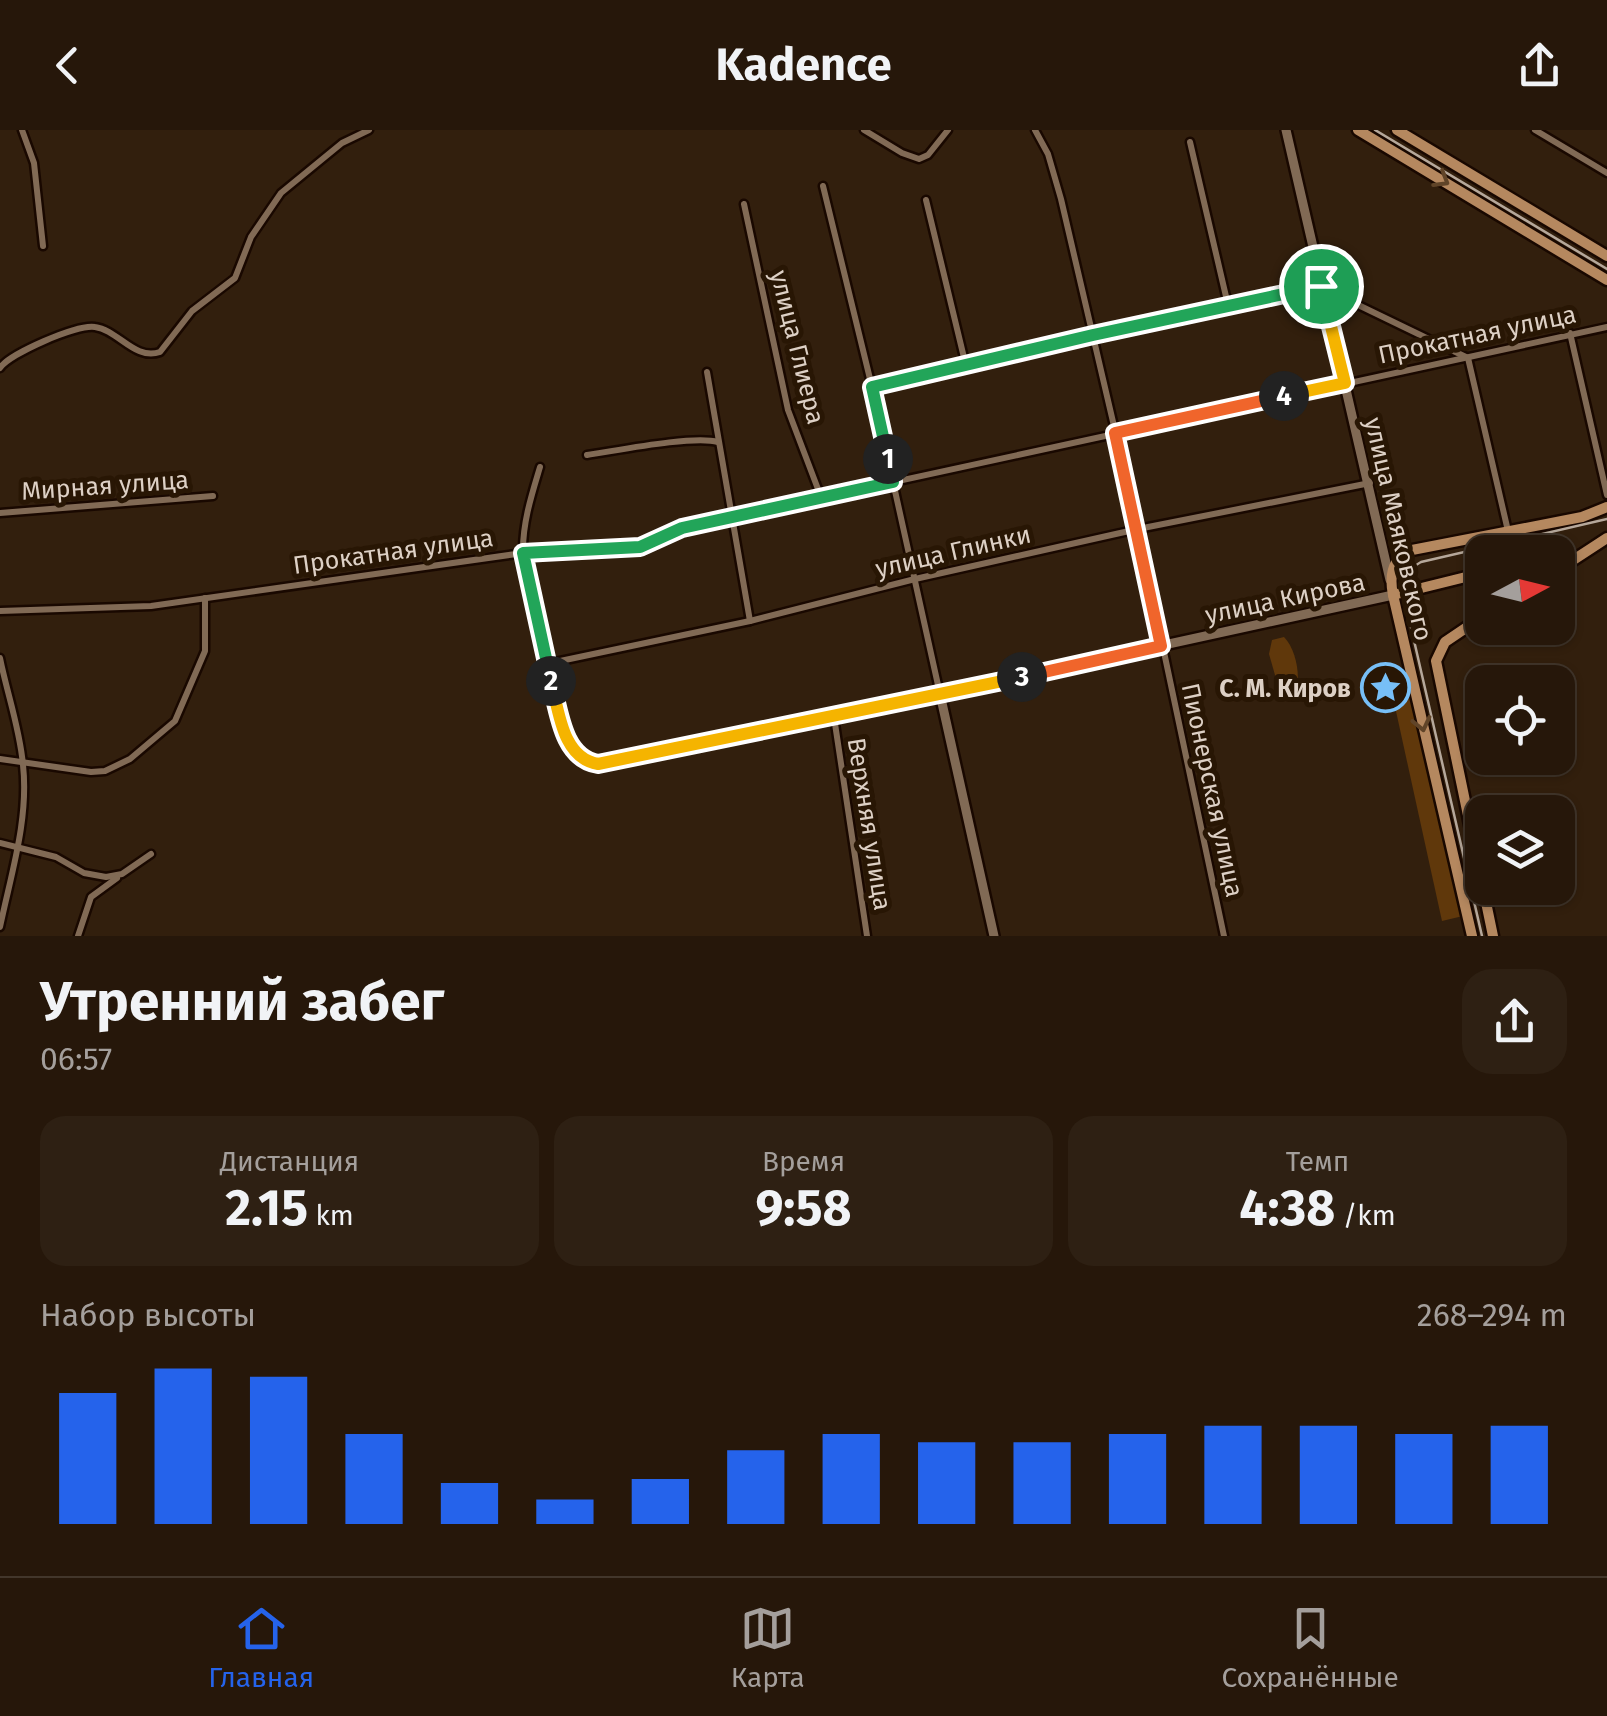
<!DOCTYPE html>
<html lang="ru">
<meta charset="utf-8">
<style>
:root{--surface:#26170a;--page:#2e2013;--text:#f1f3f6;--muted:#a49f9c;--line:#42362b;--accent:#2563eb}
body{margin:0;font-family:"Fira Sans",sans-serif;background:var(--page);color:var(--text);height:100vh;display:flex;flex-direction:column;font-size:38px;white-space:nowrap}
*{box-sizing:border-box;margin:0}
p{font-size:32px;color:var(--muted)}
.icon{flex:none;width:55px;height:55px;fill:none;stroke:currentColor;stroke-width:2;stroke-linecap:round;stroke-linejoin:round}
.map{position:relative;height:806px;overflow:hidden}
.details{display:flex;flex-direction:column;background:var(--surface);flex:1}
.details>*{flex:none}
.needle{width:65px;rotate:83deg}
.tools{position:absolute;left:1465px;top:405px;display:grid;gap:20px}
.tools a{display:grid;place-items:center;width:110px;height:110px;border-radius:20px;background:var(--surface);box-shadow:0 2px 8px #0004,0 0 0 2px var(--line);font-size:50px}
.pin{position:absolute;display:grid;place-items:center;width:85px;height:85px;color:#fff;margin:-42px;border:5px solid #fff;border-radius:50%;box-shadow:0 2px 10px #0007}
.km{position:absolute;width:50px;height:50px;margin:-25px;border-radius:50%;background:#222;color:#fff;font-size:28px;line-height:50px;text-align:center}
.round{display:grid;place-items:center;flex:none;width:105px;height:105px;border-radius:30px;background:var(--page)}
.summary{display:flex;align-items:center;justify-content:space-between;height:170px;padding:0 40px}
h1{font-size:55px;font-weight:700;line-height:75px}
.stats{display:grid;grid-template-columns:repeat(3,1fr);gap:15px;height:170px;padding:10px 40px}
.stats div{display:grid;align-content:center;border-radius:25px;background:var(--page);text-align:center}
.stats b{font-size:50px;font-weight:700}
.stats small{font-size:28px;font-weight:400}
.stats p{font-size:28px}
.chart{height:280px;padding:20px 40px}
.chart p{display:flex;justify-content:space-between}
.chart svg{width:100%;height:180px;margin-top:10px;stroke:var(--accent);stroke-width:6}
header{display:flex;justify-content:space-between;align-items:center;height:130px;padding:0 40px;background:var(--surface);font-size:45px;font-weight:700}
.tab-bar{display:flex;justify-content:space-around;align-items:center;height:140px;border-top:2px solid var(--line);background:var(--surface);font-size:28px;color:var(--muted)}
.tab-bar a{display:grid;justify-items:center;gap:5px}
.tab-bar .on{color:var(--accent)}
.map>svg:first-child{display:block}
</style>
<header><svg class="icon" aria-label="back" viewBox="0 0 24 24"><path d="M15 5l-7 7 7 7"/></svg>Kadence<svg class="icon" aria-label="share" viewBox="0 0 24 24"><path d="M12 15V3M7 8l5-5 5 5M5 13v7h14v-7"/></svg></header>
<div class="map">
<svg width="1607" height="806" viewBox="0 0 1607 806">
<rect width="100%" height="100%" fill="#321f0d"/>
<g fill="#60380b">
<path d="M1284,507C1295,518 1300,542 1297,556L1287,561L1279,559L1269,524L1272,510Z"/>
<path d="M1414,558L1463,786L1442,791L1392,563Z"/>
</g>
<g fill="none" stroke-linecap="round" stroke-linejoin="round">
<defs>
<g id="minor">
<path d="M22,0L34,33L43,116"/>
<path d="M864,0L902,23L919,29L928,25L948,0"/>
<path d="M1035,0L1048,24L1061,69L1138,399L1224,806"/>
<path d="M1535,0L1607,43"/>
<path d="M1190,12L1228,175"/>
<path d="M926,70L966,236"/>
<path d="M744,74L788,280L821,367"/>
<path d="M1570,203L1607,365"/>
<path d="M0,238C9,224 77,194 95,197C118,200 135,231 160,222L192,181L235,148L251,107L281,63L342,13L369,0"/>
<path d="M707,242L750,491"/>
<path d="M872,257L1093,205L1321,157L1468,228L1508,401"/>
<path d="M587,325C615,321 693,305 718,312"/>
<path d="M540,337C532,364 523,391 523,420C524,449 555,591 570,615C579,630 592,634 609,632L940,564L872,257L823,56"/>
<path d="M0,383L213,366"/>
<path d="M0,481L151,476L523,423L640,417L682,398L1607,197"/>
<path d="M0,528C7,563 20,599 23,635C29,689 11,744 0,797"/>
<path d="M546,534L750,491L915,449L1138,399L1370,353"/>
<path d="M834,587L867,806"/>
<path d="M0,629L91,642L105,641L130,629L175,591L205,521V468"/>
<path d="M0,713L56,727L84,743L106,747L122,744L151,724"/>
<path d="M78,806L91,767L117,748"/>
</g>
<g id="secondary">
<path d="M1286,0L1390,450"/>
<path d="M994,806L940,564L1393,465"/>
</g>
<g id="primary">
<path d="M1358,0L1607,150"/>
<path d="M1397,0L1607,126"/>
<path d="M1558,440L1607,408"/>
<path d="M1393,465L1482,443"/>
<path d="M1482,487L1445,512L1436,531L1493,806"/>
<path d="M1472,806L1393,465C1389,445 1392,428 1412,420L1582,387L1607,377"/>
</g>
</defs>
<use href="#minor" stroke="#190800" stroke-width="11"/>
<use href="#secondary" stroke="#190800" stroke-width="14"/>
<use href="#primary" stroke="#190800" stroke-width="15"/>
<use href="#minor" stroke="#816a55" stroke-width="6"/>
<use href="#secondary" stroke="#816a55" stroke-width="9"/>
<use href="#primary" stroke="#b5885f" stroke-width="10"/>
<g stroke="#b6a89b" stroke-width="2.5">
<path d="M1375,0L1607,139"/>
<path d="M1482,806L1404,467C1403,451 1406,440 1421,432L1607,389"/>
</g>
</g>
<defs><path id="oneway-chevron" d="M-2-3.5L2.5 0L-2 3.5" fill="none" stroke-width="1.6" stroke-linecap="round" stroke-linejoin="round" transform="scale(2.5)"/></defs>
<g stroke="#604428">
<use href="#oneway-chevron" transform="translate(1442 50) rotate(31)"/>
<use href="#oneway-chevron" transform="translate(1422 594) rotate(77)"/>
</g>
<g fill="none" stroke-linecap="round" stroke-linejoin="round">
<defs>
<path id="split-1" d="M888,329L872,257L1093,205L1321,156"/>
<path id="split-2" d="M551,551L523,423L640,417L682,398L893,352L888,329"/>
<path id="split-3" d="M551,551C559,581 562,628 598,634L1022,547"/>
<path id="split-4" d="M1022,547L1161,516L1115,303L1284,266"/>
<path id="split-5" d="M1284,266L1345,253L1321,156"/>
</defs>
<use href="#split-1" stroke="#fff" stroke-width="20"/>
<use href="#split-2" stroke="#fff" stroke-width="20"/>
<use href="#split-3" stroke="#fff" stroke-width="20"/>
<use href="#split-4" stroke="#fff" stroke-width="20"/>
<use href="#split-5" stroke="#fff" stroke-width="20"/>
<use href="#split-1" stroke="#22a559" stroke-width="12"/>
<use href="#split-2" stroke="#22a559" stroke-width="12"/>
<use href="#split-3" stroke="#f5b400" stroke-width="12"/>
<use href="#split-4" stroke="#f0652b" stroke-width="12"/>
<use href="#split-5" stroke="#f5b400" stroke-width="12"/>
</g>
<defs>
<symbol id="sight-ring" viewBox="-11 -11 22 22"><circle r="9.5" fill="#281604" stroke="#77bff7" stroke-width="1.5"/><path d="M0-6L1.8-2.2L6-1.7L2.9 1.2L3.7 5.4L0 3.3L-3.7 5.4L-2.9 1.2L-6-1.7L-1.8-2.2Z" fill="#77bff7"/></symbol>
</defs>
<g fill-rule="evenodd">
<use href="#sight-ring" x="1358" y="530" width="55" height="55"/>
</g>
<g text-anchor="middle" stroke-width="10" stroke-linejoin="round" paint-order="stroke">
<g font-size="25" fill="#ddd0c5" stroke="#281604">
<text transform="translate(1477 204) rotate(-12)" y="9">Прокатная улица</text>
<text transform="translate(798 217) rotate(76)" y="9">улица Глиера</text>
<text transform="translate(105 355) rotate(-4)" y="9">Мирная улица</text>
<text transform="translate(1399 399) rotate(77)" y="9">улица Маяковского</text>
<text transform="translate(393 421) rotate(-8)" y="9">Прокатная улица</text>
<text transform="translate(953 421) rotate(-13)" y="9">улица Глинки</text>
<text transform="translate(1285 468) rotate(-12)" y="9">улица Кирова</text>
<text transform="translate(1213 660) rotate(78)" y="9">Пионерская улица</text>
<text transform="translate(870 694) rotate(81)" y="9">Верхняя улица</text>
</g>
<g font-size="25" font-weight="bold" fill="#ddd0c5" stroke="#281604" text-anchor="end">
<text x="1351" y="567">С. М. Киров</text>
</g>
</g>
</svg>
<div class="tools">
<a><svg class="needle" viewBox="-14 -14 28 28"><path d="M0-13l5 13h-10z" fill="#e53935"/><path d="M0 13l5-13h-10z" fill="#a49f9c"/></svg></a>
<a><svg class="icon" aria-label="locate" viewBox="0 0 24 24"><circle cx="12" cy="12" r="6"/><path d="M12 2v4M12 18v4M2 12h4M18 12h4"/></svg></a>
<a><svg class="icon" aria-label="layers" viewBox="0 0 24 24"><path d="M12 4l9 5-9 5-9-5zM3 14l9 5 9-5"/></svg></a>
</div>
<div class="pin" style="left:1321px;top:156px;background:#1e9e55"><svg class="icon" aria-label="arrive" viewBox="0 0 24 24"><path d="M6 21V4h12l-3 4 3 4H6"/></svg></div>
<b class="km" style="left:888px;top:329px">1</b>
<b class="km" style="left:551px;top:551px">2</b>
<b class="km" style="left:1022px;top:547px">3</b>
<b class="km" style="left:1284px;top:266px">4</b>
</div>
<section class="details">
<div class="summary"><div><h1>Утренний забег</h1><p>06:57</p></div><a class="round"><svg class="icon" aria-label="share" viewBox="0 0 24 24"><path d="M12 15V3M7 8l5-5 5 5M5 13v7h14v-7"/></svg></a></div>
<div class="stats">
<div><p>Дистанция</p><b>2.15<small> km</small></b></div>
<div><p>Время</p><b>9:58</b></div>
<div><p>Темп</p><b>4:38<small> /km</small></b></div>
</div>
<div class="chart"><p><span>Набор высоты</span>268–294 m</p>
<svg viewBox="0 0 160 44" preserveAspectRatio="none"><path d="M5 44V12M15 44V6M25 44V8M35 44V22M45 44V34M55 44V38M65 44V33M75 44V26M85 44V22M95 44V24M105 44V24M115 44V22M125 44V20M135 44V20M145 44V22M155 44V20"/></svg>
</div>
</section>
<nav class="tab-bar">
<a class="on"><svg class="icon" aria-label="home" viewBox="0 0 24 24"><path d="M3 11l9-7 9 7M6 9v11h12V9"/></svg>Главная</a>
<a><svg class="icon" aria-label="map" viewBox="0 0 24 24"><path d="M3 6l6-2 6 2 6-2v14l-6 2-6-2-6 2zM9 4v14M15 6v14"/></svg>Карта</a>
<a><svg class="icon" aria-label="saved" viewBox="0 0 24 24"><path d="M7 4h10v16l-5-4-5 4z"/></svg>Сохранённые</a>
</nav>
